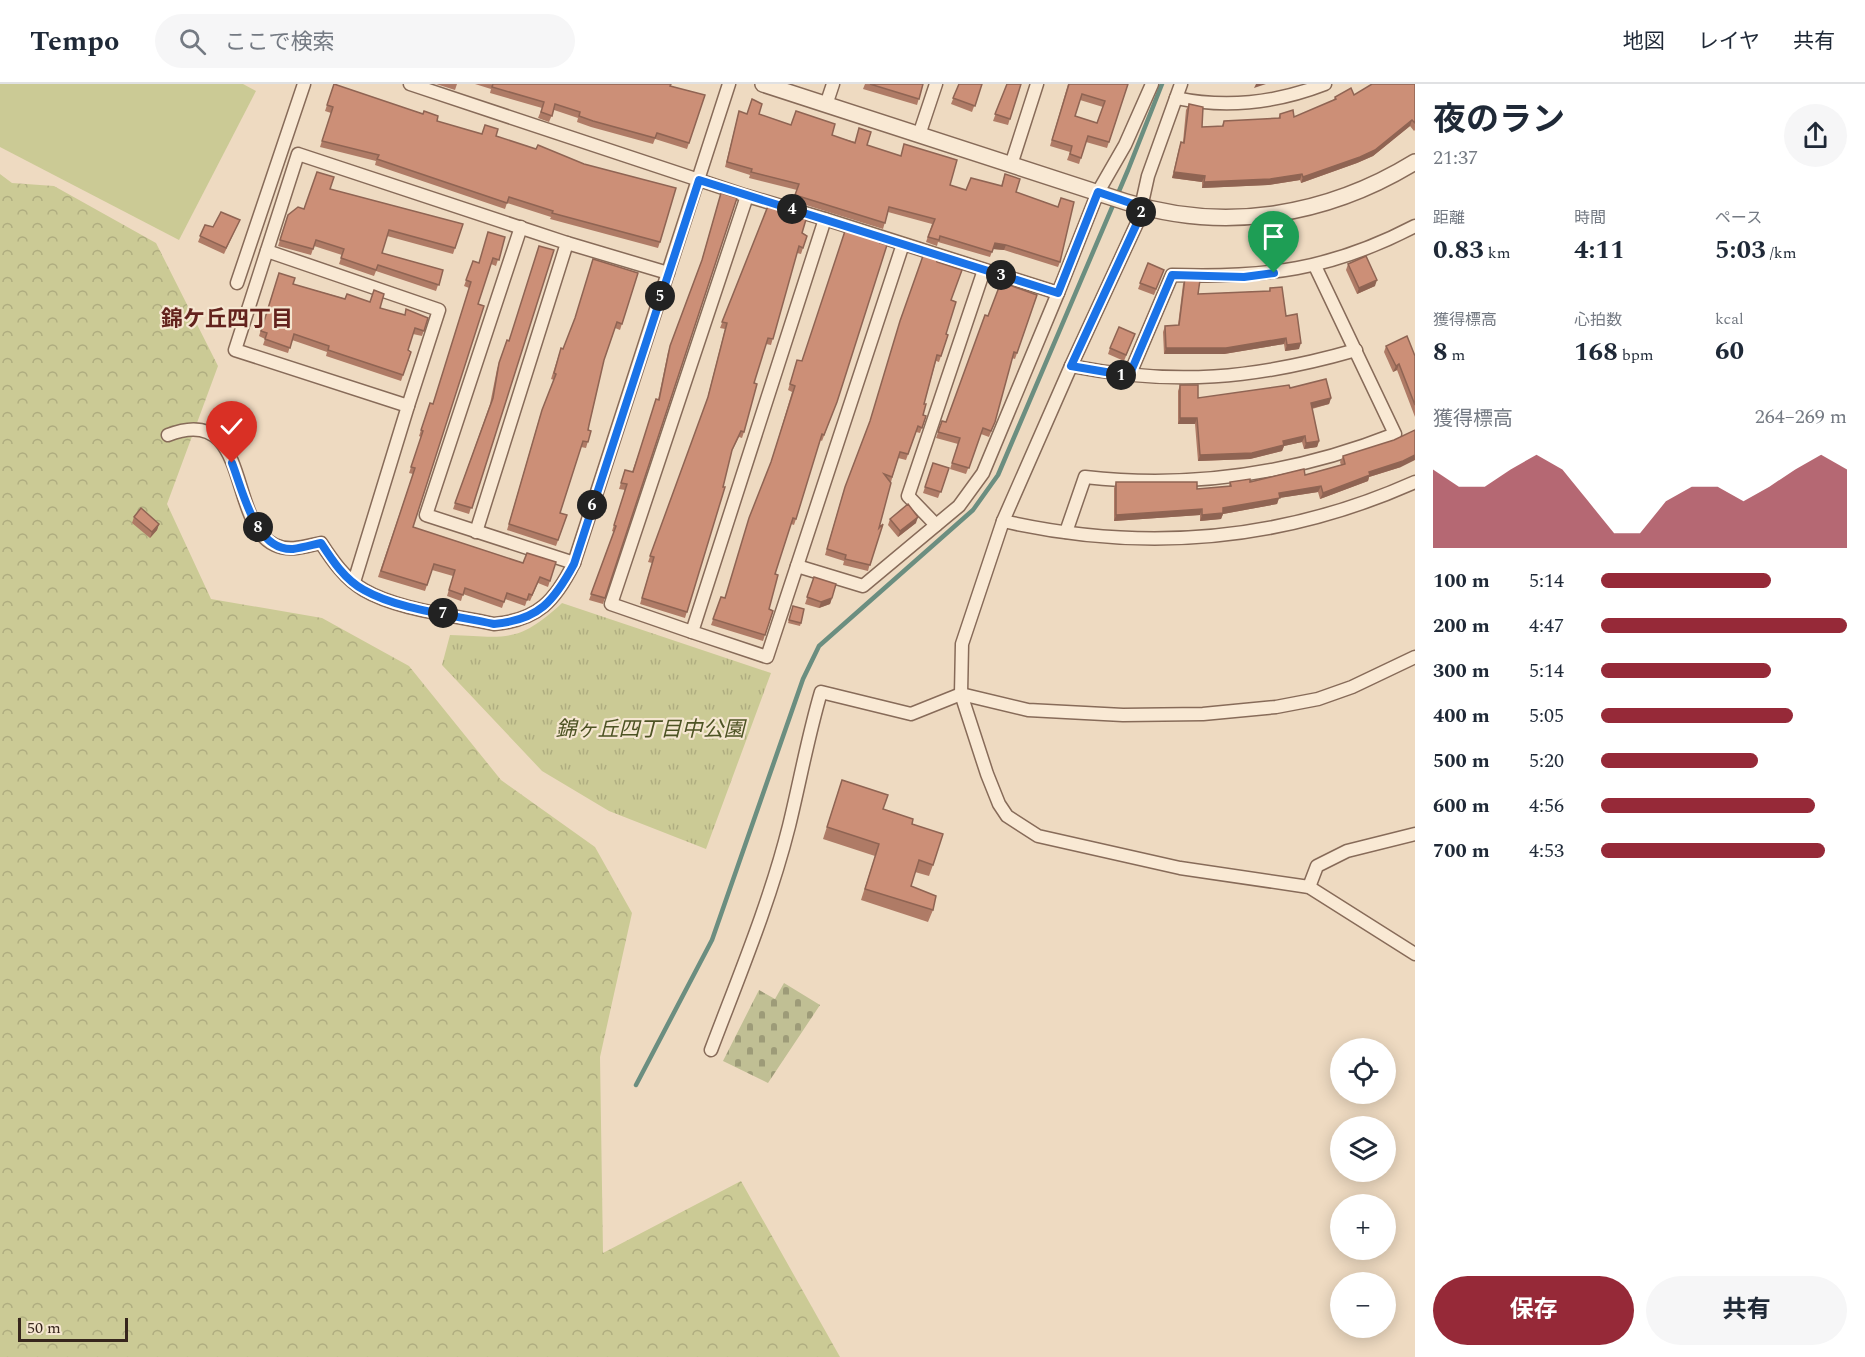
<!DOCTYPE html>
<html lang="ja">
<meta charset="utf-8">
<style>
:root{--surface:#fff;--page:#f6f6f7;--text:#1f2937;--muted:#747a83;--line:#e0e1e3;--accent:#962938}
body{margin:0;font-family:Spectral,"Noto Sans JP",serif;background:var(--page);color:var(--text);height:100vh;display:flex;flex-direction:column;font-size:22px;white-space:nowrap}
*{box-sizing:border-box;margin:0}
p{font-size:20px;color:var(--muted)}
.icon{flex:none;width:33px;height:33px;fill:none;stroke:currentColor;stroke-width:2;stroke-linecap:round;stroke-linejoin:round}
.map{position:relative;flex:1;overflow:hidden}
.sheet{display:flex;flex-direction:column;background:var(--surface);width:450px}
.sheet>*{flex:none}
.tools{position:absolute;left:1330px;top:954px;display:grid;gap:12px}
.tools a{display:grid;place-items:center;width:66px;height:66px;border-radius:50%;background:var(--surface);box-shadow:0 3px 15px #0003;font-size:30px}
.scale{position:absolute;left:18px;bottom:15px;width:110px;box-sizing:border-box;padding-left:6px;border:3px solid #37261d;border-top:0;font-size:16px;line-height:21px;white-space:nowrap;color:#37261d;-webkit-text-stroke:4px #f5e6d0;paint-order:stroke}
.pin{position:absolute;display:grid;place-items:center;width:51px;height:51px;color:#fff;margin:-62px -26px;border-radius:50% 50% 50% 0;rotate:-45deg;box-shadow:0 0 6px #0007}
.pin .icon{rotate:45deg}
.km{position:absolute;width:30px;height:30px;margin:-15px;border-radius:50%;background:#222;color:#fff;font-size:16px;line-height:30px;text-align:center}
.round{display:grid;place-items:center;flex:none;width:63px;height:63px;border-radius:32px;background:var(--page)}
.head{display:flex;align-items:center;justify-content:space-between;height:102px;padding:0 18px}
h1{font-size:33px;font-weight:700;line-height:45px}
.metrics{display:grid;grid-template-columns:repeat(3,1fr);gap:9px;height:102px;padding:6px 18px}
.metrics div{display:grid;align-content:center}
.metrics b{font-size:26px;font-weight:700}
.metrics small{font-size:16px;font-weight:400}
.metrics p{font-size:16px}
.chart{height:168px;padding:12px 18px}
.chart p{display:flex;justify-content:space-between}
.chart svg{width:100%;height:108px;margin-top:6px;fill:var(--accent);opacity:.7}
.button{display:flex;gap:12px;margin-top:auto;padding:12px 18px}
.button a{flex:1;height:69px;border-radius:36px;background:var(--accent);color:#fff;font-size:24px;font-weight:700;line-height:69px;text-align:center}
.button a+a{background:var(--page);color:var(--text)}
ul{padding:0 18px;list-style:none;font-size:20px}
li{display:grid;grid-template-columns:96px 72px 1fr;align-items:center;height:45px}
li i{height:15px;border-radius:8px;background:var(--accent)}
header{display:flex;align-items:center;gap:36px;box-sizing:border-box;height:84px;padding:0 30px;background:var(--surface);border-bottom:2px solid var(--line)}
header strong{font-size:28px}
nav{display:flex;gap:33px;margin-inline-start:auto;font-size:21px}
.search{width:420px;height:54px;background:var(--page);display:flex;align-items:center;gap:15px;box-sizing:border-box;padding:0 21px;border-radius:33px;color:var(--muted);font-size:22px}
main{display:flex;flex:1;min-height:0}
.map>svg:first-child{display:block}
</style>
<header>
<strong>Tempo</strong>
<div class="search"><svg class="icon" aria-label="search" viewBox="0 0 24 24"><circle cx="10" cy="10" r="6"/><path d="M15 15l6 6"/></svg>ここで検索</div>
<nav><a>地図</a><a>レイヤ</a><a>共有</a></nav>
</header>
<main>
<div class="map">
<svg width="1415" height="1273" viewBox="0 0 1415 1273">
<defs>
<pattern id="grass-tufts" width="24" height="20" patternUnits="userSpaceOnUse" patternTransform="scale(1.5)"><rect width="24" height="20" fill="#cbca95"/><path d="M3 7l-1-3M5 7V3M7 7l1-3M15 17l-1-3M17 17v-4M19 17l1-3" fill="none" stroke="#afad80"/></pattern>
<pattern id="forest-crowns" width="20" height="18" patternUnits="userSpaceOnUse" patternTransform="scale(1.5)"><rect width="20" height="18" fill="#cbca95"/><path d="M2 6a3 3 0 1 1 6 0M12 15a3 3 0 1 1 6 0" fill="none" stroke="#afad80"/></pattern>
<pattern id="cemetery-stones" width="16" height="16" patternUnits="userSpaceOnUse" patternTransform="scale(1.5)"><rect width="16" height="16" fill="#c0bf94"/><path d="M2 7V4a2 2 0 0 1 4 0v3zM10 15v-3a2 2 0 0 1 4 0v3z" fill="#9d9b78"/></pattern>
</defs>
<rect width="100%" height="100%" fill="#eedac1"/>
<path fill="url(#grass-tufts)" d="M562,519L771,589L706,765L609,727L542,687L442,581L450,551C506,553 518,560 562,519Z"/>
<path fill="url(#forest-crowns)" d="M0,90L12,99L54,102L156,159L218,282L167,420L211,515L322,534L409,582L501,696L595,763L632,829L600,973L603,1169L741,1097L840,1273H0Z"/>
<path fill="url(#cemetery-stones)" d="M784,899L820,921L768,999L723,977L759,906L775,915Z"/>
<path fill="#cbca95" d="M0,0H243L256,7L179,156L0,63Z"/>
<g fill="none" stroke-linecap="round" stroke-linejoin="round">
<path stroke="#6b8e80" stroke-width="4.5" d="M636,1001L712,856L803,595L819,562L973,426L998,391L1128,86L1162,0"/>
<defs>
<g id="minor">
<path d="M410,0L747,112L825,135"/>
<path d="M1181,0L1148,92L1138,137L1071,282L1003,437L962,560L961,610L987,690L999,720L1007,732L1038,752L1180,784L1309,803L1415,870"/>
<path d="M1176,14C1228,25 1276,19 1325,0"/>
<path d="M826,21L833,0"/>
<path d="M919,51L936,0"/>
<path d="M1011,81L1037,0"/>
<path d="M521,143L426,431L574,479"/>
<path d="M567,159L668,189"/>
<path d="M903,160L767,573L692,548L825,135L1058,209L1098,108L1125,61L1152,0"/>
<path d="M267,167L439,226L408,322"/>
<path d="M237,199L304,0"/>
<path d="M1071,282C1174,302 1255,295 1356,266"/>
<path d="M1129,292L1172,191C1265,194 1331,186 1415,142"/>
<path d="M168,351C252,318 227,439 275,461C290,468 306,462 321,459C332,476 345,495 364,506C398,526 454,531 494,540C538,536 555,517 574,479L729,0"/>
<path d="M1003,437C1144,469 1283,457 1415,398"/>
<path d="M936,441L908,412L984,186"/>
<path d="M1066,448L1085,393C1193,405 1294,390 1395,350L1315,182"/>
<path d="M797,482L863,502L959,422L983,389L1058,209"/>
<path d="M354,498L408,322L235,266L298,70L567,159L476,448"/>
<path d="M692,548L611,520L747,112"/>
<path d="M1309,803L1317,782L1347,767L1415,750"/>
<path d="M711,966C739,892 770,818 789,742C800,697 808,652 821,608L911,630L961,610L1028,626L1123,631L1203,630L1276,623L1318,615L1352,603L1415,573"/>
</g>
<path id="tertiary" d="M763,0L1126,118C1225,149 1327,132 1415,78"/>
</defs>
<use href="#minor" stroke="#876b59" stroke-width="15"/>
<use href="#tertiary" stroke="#876b59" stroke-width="18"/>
<use href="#minor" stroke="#f9e9d4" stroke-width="12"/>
<use href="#tertiary" stroke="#f9e9d4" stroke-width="15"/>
</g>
<g fill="#af7b66" fill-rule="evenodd">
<path d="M334,0L437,37L482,50L496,52L660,158L658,164L550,135L551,133L507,119L505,125L375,81L376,77L320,63L331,29L325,27Z"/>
<path d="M436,0H457L455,6Z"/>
<path d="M475,0H671L670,2L705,11L687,65L655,55L653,60L591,43L577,38L578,34L554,26L549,38L538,34L542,24L490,9L491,5Z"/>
<path d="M865,0H923L917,21L863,5Z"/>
<path d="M959,0H982L972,28L951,20Z"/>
<path d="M1007,0H1021L1008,41L993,37Z"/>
<path d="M1068,0H1128L1107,64L1086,58L1079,80L1067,76L1070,68L1050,62ZM1080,16L1103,23L1097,39L1075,32Z"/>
<path d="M1415,0V46L1414,47L1410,42L1373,72L1357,79L1301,99L1300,96L1268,101L1202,104V98L1172,94L1179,64L1181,58H1183L1186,26L1189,20L1202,43L1222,42L1224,37L1278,35L1280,30L1294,33L1333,17L1335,13L1354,11Z"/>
<path d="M739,27L747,30H759L791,41L867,61L950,101L966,106L1001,102L1005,90L1060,178L1058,183L1004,166L993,165L990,173L938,158L937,162L926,158L932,140L888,128L883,145L793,117L797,106L749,94L750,91L725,83Z"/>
<path d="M330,105L463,140L453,170L387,152L382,169L443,186L436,207L376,187L374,192L339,180L342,171L314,162L311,171L278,162L288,131L304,125Z"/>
<path d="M721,109L737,114L603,520L589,516L614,448L612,447L625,406L619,405L625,386L632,388L658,316L668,268L700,182Z"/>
<path d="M768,122L807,152L801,170L797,169L771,261L766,260L754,299L744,348L742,354L739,353L731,369L723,403H725L685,534L640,520L652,479L648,478L706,319L725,245L720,244Z"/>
<path d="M240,136L224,170L198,158L205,141L213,143Z"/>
<path d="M505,153L496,182L491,180L478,220L413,443L523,479L556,478L548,503L538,499L530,517L527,516L525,522L505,515L502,524L463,510L461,517L447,512L453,492L432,486L425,507L378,493L413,390L409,389L421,353L419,352L430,319L433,320L469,204L464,202L473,177L478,179Z"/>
<path d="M554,166L469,430L453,425L490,320L497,285L507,256L509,257Z"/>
<path d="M1148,179L1164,186L1154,211L1138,205Z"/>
<path d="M1348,180L1375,202L1357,210L1346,186Z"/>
<path d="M279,189L293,200L404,231L428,234L422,252L413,250L408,266L411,268L401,297L326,272L327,268L292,256L288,269L263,261L265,255L259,252Z"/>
<path d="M638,189L620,246L615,244L604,276L588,346L591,347L586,364L581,363L560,429L567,431L556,462L507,446L540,332L554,296L551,295L559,270Z"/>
<path d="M1185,194L1198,210L1269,207L1270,204L1286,232L1299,265L1285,267L1284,260L1224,270H1164L1163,248L1165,242L1178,241L1183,200Z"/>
<path d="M1037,211L1015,275L1012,274L995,338L989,353L981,350L966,390L950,385L958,360L936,354L942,337L946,338L988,232Z"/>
<path d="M951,216L946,250L948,251L939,278L936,277L924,320L923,331L926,332L920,349L916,348L906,376L898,374L891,398L868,487L843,481L844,477L825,471L843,409L868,342Z"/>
<path d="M1135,250L1124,277L1108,270L1110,264Z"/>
<path d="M1386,262L1415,272V333L1397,286L1393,288L1384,268Z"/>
<path d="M797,276L837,318L822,357L820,356L796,435L794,441L791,440L775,490L769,525L773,527L763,557L711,541L721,513L725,514L770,382L792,308L788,306Z"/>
<path d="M1180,301L1198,314L1290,304L1331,314L1329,320L1312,325L1319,357L1317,363L1304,365L1302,358L1284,362L1282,367L1250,375L1198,377L1195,340H1178V307Z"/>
<path d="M1343,372L1401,383L1369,393L1368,397L1320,415L1318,408L1279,414L1277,420L1223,430L1221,435L1200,437V431L1114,437V404L1116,398L1197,405L1229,402L1230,398H1250L1305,391L1341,381L1340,378Z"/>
<path d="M933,379L949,384L938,414L923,409Z"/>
<path d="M134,433L159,440L157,446L150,454L132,439Z"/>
<path d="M890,435L916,439L898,453L888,441Z"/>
<path d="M814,493L832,514L830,520L819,524L805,520Z"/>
<path d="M793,522L801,539L800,542L788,539Z"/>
<path d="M842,696L883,725L912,740L933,781L929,792L915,788L911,802L933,826L928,838L861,816L875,772L823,755Z"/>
</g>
<g fill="#8f6453">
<path d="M1256,0H1266L1254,4Z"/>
<path d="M1412,36L1410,42L1373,72L1357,79L1301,99L1303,93Z"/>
<path d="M1174,88L1205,92L1202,98L1172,94Z"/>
<path d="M1302,90L1300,96L1268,101L1202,104L1204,98Z"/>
<path d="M995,159L1006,161L1004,166L993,165Z"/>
<path d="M1377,196L1375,202L1357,210L1359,204Z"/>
<path d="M1286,254L1284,260L1224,270H1164L1166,264Z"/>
<path d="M1301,259L1299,265L1285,267L1287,261Z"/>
<path d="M1399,280L1397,286L1393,288L1396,282Z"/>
<path d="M1331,314L1329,320L1309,325L1311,319Z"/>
<path d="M1180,334H1197L1195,340H1178Z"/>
<path d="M1305,352L1302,358L1284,362L1282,367L1250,375L1198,377L1200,371L1283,357Z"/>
<path d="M1319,357L1317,363L1304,365L1306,359Z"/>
<path d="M1415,371V376L1401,383L1369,393L1368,397L1320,415L1323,409L1369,388Z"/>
<path d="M1321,402L1318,408L1279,414L1277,420L1223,430L1221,435L1200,437L1202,431L1223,424L1279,409Z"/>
<path d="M1202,425L1200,431L1114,437L1116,431Z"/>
<path d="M918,433L916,439L898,453L900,447Z"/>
<path d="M159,440L157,446L150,454L152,448Z"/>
<path d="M832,514L830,520L819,524L821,518Z"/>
</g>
<g fill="#cc8f77" stroke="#8f6453" stroke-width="1.5" fill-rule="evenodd">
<path d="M334,0L423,30L424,27L438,32L437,37L482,50L485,41L498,45L496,52L536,65L538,61L584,80L676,104L660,158L552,129L553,127L509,113L507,119L377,75L379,71L322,57L333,23L327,21Z"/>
<path d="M493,0H671L670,2L705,11L689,59L657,49L655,54L593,37L579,32L580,28L555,20L552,32L541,28L544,18L492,3Z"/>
<path d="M870,0H923L919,15Z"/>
<path d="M959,0H982L975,22L953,14Z"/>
<path d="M1007,0H1021L1010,35L995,30Z"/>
<path d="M1069,0H1128L1109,58L1088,52L1081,74L1070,70L1072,62L1052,56ZM1082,10L1105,17L1097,39L1075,32Z"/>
<path d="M1372,0H1415V39L1412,36L1375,66L1360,73L1303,93L1302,90L1270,95L1204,98L1205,92L1174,88L1181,58L1184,59L1189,20L1203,23L1202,43L1223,42L1224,37L1280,34V30L1293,26L1294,33L1336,15L1335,13L1351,4L1354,11Z"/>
<path d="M752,15L762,20L759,30L791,41L796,27L835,40L832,51L855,59L859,44L871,48L867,61L901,72L904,60L957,76L950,101L966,106L971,94L1002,102L1005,90L1020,95L1016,108L1058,123L1061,114L1074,118L1060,178L1006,161L995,159L992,168L940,152L939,156L928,153L935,135L889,123L885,139L795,111L799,100L751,88L752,85L727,78L739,27L747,30Z"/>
<path d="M317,88L334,93L330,105L463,140L455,164L389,146L382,169L443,186L439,201L378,181L376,186L341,174L344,165L316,156L313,165L280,156L288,131L298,123L304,125Z"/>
<path d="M721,109L737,114L605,514L591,510L616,442L614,441L627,400L621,399L625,386L633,388L656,315L659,316L670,262L702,176Z"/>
<path d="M768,122L807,132L802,149L807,152L803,164L799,162L773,255L768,254L754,299L757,300L744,348L741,347L732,366L723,403H725L687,528L642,514L654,473L650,472L708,313L727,239L722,238Z"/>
<path d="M221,128L240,136L226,164L200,152L205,141L213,143Z"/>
<path d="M846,144L881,155L880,159L887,161L837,318L824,351L822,350L796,435L793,434L775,490L778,491L769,525L773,527L765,551L713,535L721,513L725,514L749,434L771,378L795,302L790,300L797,276L802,277Z"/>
<path d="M488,148L505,153L499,176L493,174L478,220L484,222L413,443L523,479L527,469L556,478L550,497L540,493L532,511L529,510L527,516L507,509L504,518L465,504L463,511L449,506L455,486L434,480L427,501L381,487L415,384L411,383L423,347L421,346L430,319L433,320L471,198L466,196L473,177L479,179Z"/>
<path d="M539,162L554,166L472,424L455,419L493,314L499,279L507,256L509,257Z"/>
<path d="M924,169L935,172L937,178L962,186L951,216L956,218L946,250L948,251L941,272L937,271L924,320H926L923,331L926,332L922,344L918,342L908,370L900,368L892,393L884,390L891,399L879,444L883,440L870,481L845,475L846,471L827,465L845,403L870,337L900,237Z"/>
<path d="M1366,172L1377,196L1359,204L1348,180Z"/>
<path d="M593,175L638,189L622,240L617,238L604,276L589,341L588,346L591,347L588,358L583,357L560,429L567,431L558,456L509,440L542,326L556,290L554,289L561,264L563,265L575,234Z"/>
<path d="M1148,179L1164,186L1156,205L1140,199Z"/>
<path d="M279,189L295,194L293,200L345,215L347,210L370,218L374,206L384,210L380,224L405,231L406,225L428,234L424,247L415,244L408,266L411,268L403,291L328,266L329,262L294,250L290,264L265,255L267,249L261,247Z"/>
<path d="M1185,194L1200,196L1198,210L1270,207V204L1282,203L1286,232L1297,230L1301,259L1287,261L1286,254L1226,264H1166L1165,242L1179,241Z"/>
<path d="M1001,198L1037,211L1017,269L1014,268L995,338L991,347L983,344L969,384L952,379L960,354L938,348L942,337L946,338L985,231L988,232Z"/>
<path d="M1119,243L1135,250L1126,271L1110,264Z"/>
<path d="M1407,252L1415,272V321L1399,280L1396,282L1386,262Z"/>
<path d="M1326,295L1331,314L1311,319L1319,357L1306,359L1305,352L1283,357L1284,361L1252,369L1200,371L1197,334H1180V301H1198V314L1289,301L1290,304Z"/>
<path d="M1415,346V371L1403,377L1369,388L1370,391L1323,409L1321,402L1279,409L1280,414L1223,424V429L1202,431V425L1116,431V398H1197V405L1231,402L1230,398L1250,395V398L1304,385L1305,391L1345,380L1343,372L1394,356Z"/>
<path d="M933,379L949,384L941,408L925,403Z"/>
<path d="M908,420L918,433L900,447L890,435Z"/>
<path d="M141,424L159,440L152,448L134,433Z"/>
<path d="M814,493L836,500L832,514L821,518L807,513Z"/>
<path d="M793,522L804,525L801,539L789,536Z"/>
<path d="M842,696L888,711L883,725L913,735L912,740L943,750L933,781L919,776L911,802L936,812L933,826L865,805L879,760L827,743Z"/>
</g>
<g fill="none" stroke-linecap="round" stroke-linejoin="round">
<defs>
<path id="route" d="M232,379C243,407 255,467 293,465C302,464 312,461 321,459C332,476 345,496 364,506C399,526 454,531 494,540C539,536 554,517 574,480L699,96L1058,209L1098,108L1142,123L1138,137L1071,282L1129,292L1172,191L1244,193L1274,189"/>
</defs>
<use href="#route" stroke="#fff" stroke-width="12"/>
<use href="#route" stroke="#1a73e8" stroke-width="8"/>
</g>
<g text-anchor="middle" stroke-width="4.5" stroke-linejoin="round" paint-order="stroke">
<g font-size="21" font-style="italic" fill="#4d5324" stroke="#f5e6d0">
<text x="650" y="652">錦ヶ丘四丁目中公園</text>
</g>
<g font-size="22" font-weight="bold" fill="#63221d" stroke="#f5e6d0">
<text x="227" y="242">錦ケ丘四丁目</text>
</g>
</g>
</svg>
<div class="tools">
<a><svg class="icon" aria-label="locate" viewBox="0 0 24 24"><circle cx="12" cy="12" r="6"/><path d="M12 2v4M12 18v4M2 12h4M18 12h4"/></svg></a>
<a><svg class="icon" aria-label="layers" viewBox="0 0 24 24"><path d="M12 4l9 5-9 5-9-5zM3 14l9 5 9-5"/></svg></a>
<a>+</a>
<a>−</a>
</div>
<div class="scale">50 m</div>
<div class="pin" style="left:1274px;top:189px;background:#1e9e55"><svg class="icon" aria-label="arrive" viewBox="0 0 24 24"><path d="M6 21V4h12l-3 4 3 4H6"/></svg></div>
<div class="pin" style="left:232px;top:379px;background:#d93025"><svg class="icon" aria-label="check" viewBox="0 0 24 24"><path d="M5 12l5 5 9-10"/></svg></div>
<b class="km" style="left:1121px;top:291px">1</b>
<b class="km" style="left:1141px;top:128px">2</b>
<b class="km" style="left:1001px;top:191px">3</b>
<b class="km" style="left:792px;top:125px">4</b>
<b class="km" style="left:660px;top:212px">5</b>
<b class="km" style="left:592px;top:421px">6</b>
<b class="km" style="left:443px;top:529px">7</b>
<b class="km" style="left:258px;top:443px">8</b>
</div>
<section class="sheet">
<div class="head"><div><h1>夜のラン</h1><p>21:37</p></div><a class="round"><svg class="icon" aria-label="share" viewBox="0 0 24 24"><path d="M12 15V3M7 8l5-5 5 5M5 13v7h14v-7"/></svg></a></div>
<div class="metrics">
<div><p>距離</p><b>0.83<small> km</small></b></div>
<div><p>時間</p><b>4:11</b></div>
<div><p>ペース</p><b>5:03<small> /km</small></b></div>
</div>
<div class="metrics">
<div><p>獲得標高</p><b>8<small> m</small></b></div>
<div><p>心拍数</p><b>168<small> bpm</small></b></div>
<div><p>kcal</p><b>60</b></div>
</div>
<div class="chart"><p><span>獲得標高</span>264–269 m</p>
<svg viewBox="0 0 160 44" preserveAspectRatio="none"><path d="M0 44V12L10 19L20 19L30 12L40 6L50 12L60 25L70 38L80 38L90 25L100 19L110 19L120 25L130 19L140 12L150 6L160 12V44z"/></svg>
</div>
<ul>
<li><b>100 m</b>5:14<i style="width:69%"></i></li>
<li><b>200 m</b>4:47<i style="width:100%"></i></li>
<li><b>300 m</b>5:14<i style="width:69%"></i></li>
<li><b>400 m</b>5:05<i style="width:78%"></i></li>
<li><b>500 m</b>5:20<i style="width:64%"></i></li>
<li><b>600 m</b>4:56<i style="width:87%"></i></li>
<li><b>700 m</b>4:53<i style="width:91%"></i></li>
</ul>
<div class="button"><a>保存</a><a>共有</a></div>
</section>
</main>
